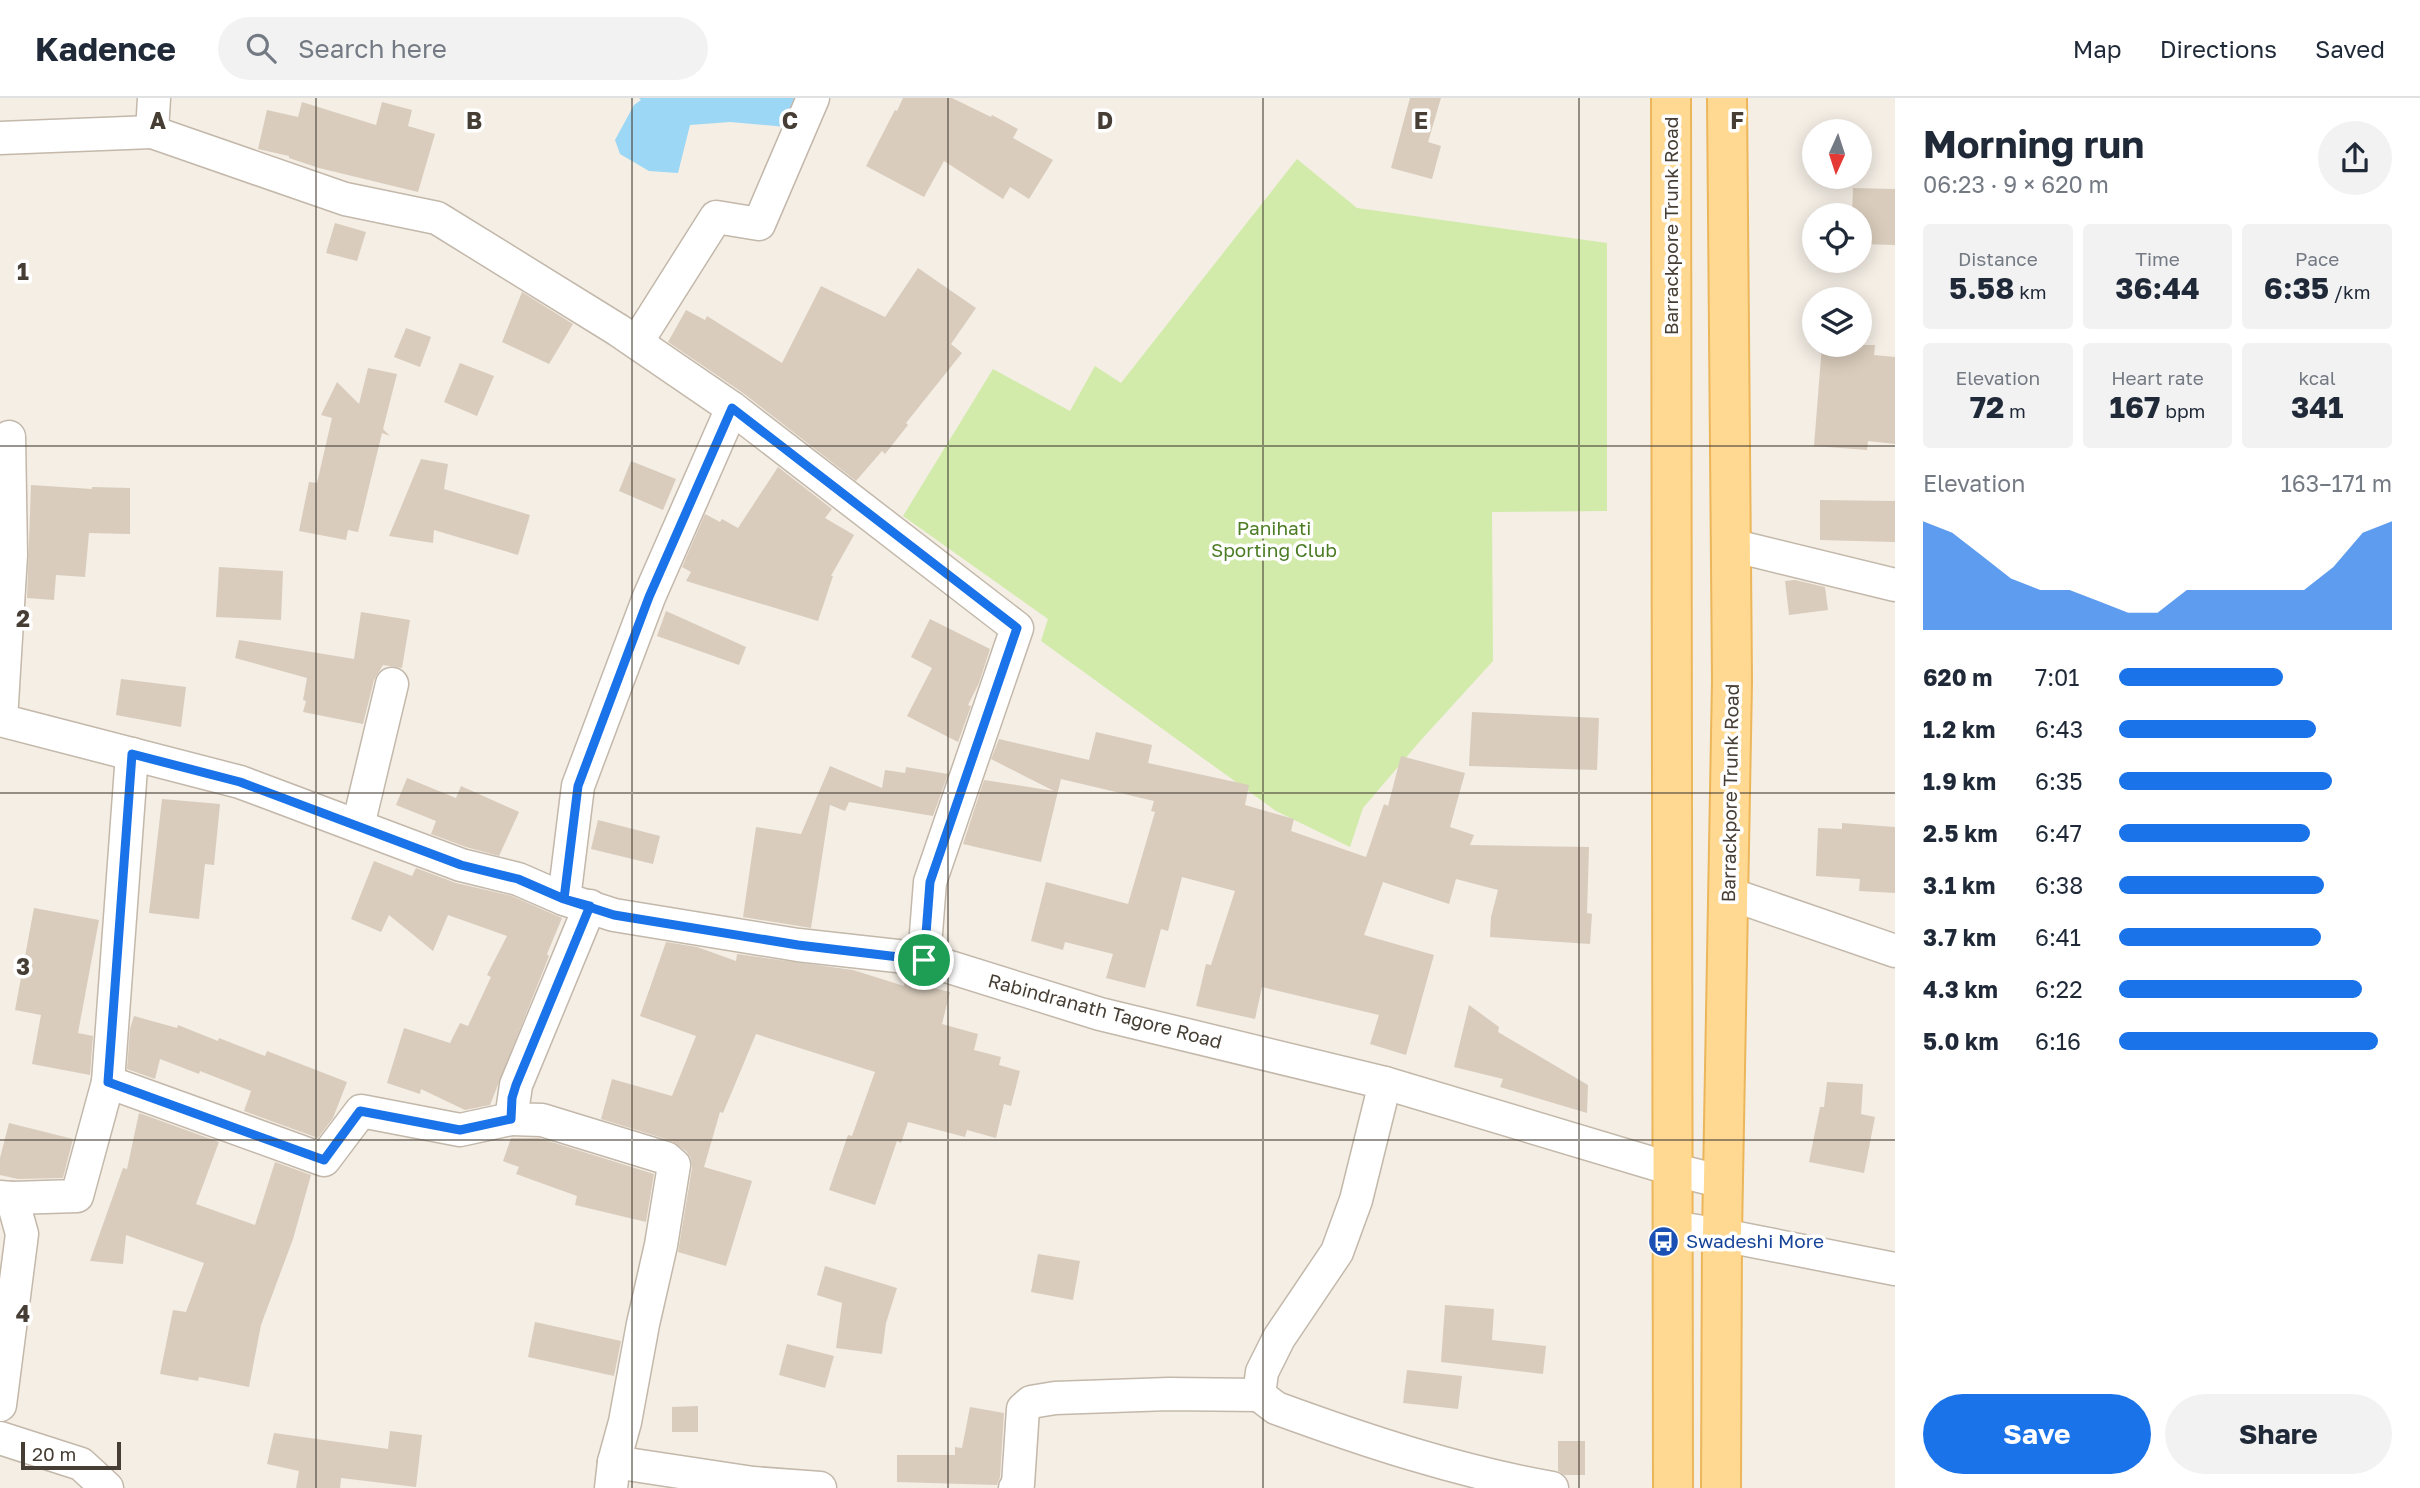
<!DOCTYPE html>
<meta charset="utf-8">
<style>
:root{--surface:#fff;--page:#f2f2f3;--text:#1f2937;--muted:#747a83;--line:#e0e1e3;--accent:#1a73e8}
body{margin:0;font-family:"Golos Text",sans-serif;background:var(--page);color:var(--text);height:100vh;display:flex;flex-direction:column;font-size:26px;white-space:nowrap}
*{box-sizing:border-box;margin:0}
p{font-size:23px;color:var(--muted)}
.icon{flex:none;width:38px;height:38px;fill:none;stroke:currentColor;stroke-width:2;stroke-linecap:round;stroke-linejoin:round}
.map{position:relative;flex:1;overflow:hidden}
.details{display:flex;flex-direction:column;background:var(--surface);width:525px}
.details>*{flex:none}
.needle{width:46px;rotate:183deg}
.tools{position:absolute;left:1802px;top:21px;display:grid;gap:14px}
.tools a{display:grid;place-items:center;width:70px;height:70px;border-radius:50%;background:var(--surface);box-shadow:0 4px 18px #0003;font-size:35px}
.scale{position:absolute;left:21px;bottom:18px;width:100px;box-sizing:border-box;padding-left:7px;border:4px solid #463e34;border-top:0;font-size:19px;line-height:24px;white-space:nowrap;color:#463e34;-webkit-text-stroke:5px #fff;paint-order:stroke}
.pin{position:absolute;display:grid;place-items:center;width:60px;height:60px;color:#fff;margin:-30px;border:4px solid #fff;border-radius:50%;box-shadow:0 2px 7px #0007}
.round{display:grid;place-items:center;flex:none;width:74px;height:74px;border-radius:37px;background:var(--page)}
.headline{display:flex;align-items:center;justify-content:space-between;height:119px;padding:0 28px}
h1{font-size:38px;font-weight:700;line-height:52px}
.stats{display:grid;grid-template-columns:repeat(3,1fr);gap:10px;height:119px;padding:7px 28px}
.stats div{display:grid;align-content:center;border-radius:7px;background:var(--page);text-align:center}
.stats b{font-size:30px;font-weight:700}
.stats small{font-size:19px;font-weight:400}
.stats p{font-size:19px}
.chart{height:196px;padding:14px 28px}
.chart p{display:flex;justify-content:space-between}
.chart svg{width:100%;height:126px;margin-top:7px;fill:var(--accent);opacity:.7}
.cta{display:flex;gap:14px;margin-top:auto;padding:14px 28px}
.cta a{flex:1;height:80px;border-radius:42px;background:var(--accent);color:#fff;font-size:28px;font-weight:700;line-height:80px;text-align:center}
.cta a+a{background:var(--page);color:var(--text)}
ul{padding:0 28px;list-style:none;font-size:23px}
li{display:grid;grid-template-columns:112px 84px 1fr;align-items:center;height:52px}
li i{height:18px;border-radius:9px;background:var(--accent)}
header{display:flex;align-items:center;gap:42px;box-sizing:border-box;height:98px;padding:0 35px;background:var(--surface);border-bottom:2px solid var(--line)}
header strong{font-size:33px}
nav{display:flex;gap:38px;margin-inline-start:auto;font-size:24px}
.search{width:490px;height:63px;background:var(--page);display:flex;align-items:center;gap:18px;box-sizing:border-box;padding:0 24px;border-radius:38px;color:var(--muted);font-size:26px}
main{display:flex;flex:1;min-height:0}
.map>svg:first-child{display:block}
</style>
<header>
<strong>Kadence</strong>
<div class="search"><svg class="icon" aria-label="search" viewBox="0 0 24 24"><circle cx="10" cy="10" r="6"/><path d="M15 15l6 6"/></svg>Search here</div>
<nav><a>Map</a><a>Directions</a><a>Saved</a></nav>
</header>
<main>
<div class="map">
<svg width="1895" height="1390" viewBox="0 0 1895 1390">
<rect width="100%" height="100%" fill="#f4eee5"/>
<path fill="#d2ebaa" d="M1297,61L1357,110L1607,145V413L1492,414L1493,563L1421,642L1363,710L1350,749L1276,713L1041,543L1048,521L903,418L993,271L1070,313L1095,268L1121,285Z"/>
<path fill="#9cd7f5" d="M639,0H811L798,30L730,24L690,27L678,75L649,73L620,56L615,42L634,7L641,2Z"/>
<g fill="#d9ccbc">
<path d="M903,0H952L991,19L992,17L1018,31L1013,40L1053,62L1029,101L1010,89L1003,101L944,63L924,99L866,68L895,12L897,13Z"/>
<path d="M1410,0H1441L1428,44L1441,48L1432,81L1391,70Z"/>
<path d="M302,4L376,27L382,4L412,12L408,28L435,36L418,94L319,70L289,60V58L258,51L267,12L298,19Z"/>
<path d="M1853,90L1895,91V147L1860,146V117H1852Z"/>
<path d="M335,125L366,134L357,163L326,155Z"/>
<path d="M918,170L976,210L951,246L962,255L906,325L908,327L885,356L882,353L856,383L743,295L668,244L686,212L705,222L707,218L782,265L821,188L885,219Z"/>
<path d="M522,194L573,226L549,266L502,244Z"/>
<path d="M406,230L431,239L420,269L394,259Z"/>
<path d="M1822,247H1875L1874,257L1895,259V346L1868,343L1867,352L1814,348Z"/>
<path d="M460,265L494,278L477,318L444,304Z"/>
<path d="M368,270L397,276L383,331L390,338L382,335L358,434L348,432L346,442L299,433L309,384L317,385L332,320L321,317L337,284L359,306Z"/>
<path d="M421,361L448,366L444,391L530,417L518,457L434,432L433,445L389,438Z"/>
<path d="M631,363L676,381L663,412L619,393Z"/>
<path d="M778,369L832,411L825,420L854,437L831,478H833L818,523L686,483L691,474L682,469L705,416L720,424L722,421L738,430Z"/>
<path d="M31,387L92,391V389L130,390V436L89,435L85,479L56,477L54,502L27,500Z"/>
<path d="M1820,402L1895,403V444L1820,442Z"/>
<path d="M219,469L283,473L281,522L216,519Z"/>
<path d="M1795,482L1825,489L1828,512L1789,517L1785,483Z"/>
<path d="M666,513L746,549L739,567L657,538Z"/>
<path d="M361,514L410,522L402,570L383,567L374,582L363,626L303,614L306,603L303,602L307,580L235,560L239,542L354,561Z"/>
<path d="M930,521L990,551L979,585L968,607L971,608L958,644L907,618L932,570L911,559Z"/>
<path d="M121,581L186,589L181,629L116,617Z"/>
<path d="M1472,614L1599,620L1597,672L1469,668Z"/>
<path d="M1096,634L1152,647L1148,665L1249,687L1245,707L1294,721L1291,733L1366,759L1384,706L1388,708L1401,658L1465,675L1450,729L1474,737L1470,747L1589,749L1587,815L1592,816L1590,846L1490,839L1491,819L1498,792L1456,781L1449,806L1383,784L1364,837L1434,857L1406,957L1370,946L1379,917L1262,889L1255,921L1196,908L1206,866L1211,867L1235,793L1182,779L1168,833L1161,831L1145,890L1106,880L1113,856L1065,844L1063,852L1031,843L1046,784L1128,806L1155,714L1151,713L1154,703L1061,681L1041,764L963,746L984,682L1054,693L991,661L999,641L1089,662Z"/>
<path d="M830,668L882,690L885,672L905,675L906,669L948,676L933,718L849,704L845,713L830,707L811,830L743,819L756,729L801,736Z"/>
<path d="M407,680L456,700L461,688L519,714L499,758L466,749L431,736L436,723L396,707Z"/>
<path d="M162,701L220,706L214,767L205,766L199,821L149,815Z"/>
<path d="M598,722L660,738L653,766L591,751Z"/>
<path d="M1842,725L1895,729V795L1859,793L1860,781L1816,778L1818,730L1842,731Z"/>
<path d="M374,763L412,778L416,770L456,785L512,798L562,820L547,856L549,858L490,1007L465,1012L421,991L420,996L387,985L404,930L450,945L460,925L468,928L491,879L487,877L507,838L448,817L433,853L389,817L381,834L351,821Z"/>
<path d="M34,810L99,822L78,935L93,938L90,977L32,966L41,917L15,912Z"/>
<path d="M666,844L697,849L736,863L737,856L853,872L904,888L905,883L950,894L942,926L978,936L974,952L1001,959L999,967L1020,973L1011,1008L1004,1006L996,1040L967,1032L965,1039L908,1024L901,1045L897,1043L875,1107L829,1092L848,1037L852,1038L875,974L756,936L723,1015L720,1014L704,1069L752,1083L726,1168L678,1154L692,1070L691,1060L686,1053L672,1043L601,1021L612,981L672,998L696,938L640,918Z"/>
<path d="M1469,907L1499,929L1498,934L1588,987L1587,1015L1500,989L1503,981L1454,969Z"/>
<path d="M134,918L177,930L178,927L218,943L219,940L265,958L267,953L347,984L333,1020L318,1040L244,1013L251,993L200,973L199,976L160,961L155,981L127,971L130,931Z"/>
<path d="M1827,984L1863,986L1861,1016L1875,1019L1864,1075L1809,1064L1820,1009H1824Z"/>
<path d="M139,1015L219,1044L196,1106L255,1127L275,1064L311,1077L293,1141L261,1227L249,1289L199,1279L198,1283L160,1276L173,1212L186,1214L204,1165L126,1137L123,1166L90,1163L123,1070L127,1071Z"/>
<path d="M9,1025L73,1041L63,1080L18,1081L0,1077V1060Z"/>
<path d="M511,1040H539L654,1076L646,1124L575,1107L577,1098L516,1076L519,1069L503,1063Z"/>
<path d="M1038,1156L1080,1163L1073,1202L1031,1194Z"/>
<path d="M825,1168L897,1190L886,1225L882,1256L836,1250L842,1205L817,1197Z"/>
<path d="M1445,1207L1494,1211L1492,1242L1546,1248L1543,1276L1441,1264Z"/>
<path d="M535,1224L621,1243L614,1278L528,1259Z"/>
<path d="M787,1246L834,1258L825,1290L779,1277Z"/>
<path d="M1407,1272L1462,1278L1458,1311L1403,1305Z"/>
<path d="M698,1308V1334H672V1309Z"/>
<path d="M970,1309L1004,1315L1000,1379L997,1387L897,1384V1357H955V1349L962,1350Z"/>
<path d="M390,1333L422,1337L416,1389L341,1380L340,1390H296L299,1373L267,1366L274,1335L388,1351Z"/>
<path d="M1558,1343H1585V1377H1564L1558,1373Z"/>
</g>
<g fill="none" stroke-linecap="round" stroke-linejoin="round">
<defs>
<g id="minor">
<path d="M154,0L152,34L345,101L437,120L618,232L732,310L1017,530L930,784L924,861"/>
<path d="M0,40L152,34"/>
<path d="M637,244L716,119L759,126L813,0"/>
<path d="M1731,447L1895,487"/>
<path d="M0,622L240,684L461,767L518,781L564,801L614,817L798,847L924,861L1100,916L1385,985L1675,1072L1723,1084"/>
<path d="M1,622L11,457L9,339"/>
<path d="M358,728L392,586"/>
<path d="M1727,795L1895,853"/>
<path d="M564,801L578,688L649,499L732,310"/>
<path d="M590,808L516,987L511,1021L542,1022L666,1060L674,1067L661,1147L643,1226L625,1324L614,1364L611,1390"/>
<path d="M108,984L132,656"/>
<path d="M1385,985L1356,1102L1337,1154L1279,1240L1262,1274L1259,1297L1276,1310C1366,1343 1457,1373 1552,1390"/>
<path d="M0,1099L12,1100L22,1136L0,1307"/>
<path d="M12,1100L77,1098L108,984L324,1062L361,1013L460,1032L511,1021"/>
<path d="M1672,1129L1722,1137L1895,1171"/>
<path d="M0,1340L81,1366L107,1390"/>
<path d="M614,1364L753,1385L820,1390"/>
<path d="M1015,1390L1018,1386L1023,1311L1031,1304L1055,1300L1169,1296L1259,1297"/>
</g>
<g id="primary">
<path d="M1671,0L1673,1390"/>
<path d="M1721,1390L1722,1137L1732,583L1727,0"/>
</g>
</defs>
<use href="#minor" stroke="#c3b8aa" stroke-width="35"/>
<use href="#primary" stroke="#ecb65a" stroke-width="42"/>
<use href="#minor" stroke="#fff" stroke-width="32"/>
<use href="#primary" stroke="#ffd992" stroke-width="38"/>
</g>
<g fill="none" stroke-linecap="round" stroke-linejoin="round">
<defs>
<path id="route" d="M924,862L798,847L614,817L564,801L518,781L461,767L240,684L132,656L108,984L324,1062L360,1013L460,1032L511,1021L512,1000L516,987L590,808L564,801L578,688L649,499L732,310L1017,530L930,784L924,862"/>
</defs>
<use href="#route" stroke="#fff" stroke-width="14"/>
<use href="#route" stroke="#1a73e8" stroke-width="9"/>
</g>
<path fill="none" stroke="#463e34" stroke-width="2" stroke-opacity="0.55" d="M316,0V1390M632,0V1390M948,0V1390M1263,0V1390M1579,0V1390M0,348H1895M0,695H1895M0,1042H1895"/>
<defs>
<symbol id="bus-disc" viewBox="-11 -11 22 22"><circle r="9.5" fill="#1a4fb4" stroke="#fff"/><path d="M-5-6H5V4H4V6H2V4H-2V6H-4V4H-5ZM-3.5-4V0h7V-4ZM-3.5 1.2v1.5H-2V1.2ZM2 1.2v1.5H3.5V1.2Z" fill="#fff"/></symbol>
</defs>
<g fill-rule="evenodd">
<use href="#bus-disc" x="1646" y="1126" width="35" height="35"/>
</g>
<g text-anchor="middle" stroke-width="7" stroke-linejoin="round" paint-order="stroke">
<g font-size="19" fill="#463e34" stroke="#fff">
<text transform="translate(1671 128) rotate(-90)" y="7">Barrackpore Trunk Road</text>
<text transform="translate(1730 695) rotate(-89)" y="7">Barrackpore Trunk Road</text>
<text transform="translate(1105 913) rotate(15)" y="7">Rabindranath Tagore Road</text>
</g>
<g font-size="19" fill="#4b7c23" stroke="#fff">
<text x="1274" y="437">Panihati<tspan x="1274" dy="22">Sporting Club</tspan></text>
</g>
<g font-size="19" fill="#164399" stroke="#fff" text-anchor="start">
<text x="1686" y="1150">Swadeshi More</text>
</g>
</g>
<g font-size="23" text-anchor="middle" font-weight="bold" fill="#463e34" stroke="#fff" stroke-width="7" stroke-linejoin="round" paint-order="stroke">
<text x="158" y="31">A</text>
<text x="474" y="31">B</text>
<text x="790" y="31">C</text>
<text x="1105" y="31">D</text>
<text x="1421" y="31">E</text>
<text x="1737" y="31">F</text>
<text x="23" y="182">1</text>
<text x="23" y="529">2</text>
<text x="23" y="877">3</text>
<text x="23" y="1224">4</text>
</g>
</svg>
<div class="tools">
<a><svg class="needle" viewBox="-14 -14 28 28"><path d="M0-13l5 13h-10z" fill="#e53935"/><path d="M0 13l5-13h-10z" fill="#747a83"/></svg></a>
<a><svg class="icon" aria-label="locate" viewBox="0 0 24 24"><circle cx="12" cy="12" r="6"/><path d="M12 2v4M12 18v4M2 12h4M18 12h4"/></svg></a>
<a><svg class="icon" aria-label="layers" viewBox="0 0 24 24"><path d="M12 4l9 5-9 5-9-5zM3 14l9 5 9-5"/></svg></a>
</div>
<div class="scale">20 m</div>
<div class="pin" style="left:924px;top:862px;background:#1e9e55"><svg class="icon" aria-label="arrive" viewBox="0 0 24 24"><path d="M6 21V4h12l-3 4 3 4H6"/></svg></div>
</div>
<section class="details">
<div class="headline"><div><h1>Morning run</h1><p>06:23 · 9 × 620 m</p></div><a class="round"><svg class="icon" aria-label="share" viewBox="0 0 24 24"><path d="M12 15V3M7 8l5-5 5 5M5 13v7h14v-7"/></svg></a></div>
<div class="stats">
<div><p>Distance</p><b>5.58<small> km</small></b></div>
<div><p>Time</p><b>36:44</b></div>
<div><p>Pace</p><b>6:35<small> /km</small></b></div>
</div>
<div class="stats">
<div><p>Elevation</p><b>72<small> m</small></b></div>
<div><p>Heart rate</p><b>167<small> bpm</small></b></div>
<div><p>kcal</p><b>341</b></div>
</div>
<div class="chart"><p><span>Elevation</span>163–171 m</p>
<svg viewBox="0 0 160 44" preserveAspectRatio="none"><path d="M0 44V6L10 10L20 18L30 26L40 30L50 30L60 34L70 38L80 38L90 30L100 30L110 30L120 30L130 30L140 22L150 10L160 6V44z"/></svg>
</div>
<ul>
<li><b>620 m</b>7:01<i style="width:60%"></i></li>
<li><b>1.2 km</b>6:43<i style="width:72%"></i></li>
<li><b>1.9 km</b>6:35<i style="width:78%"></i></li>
<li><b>2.5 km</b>6:47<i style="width:70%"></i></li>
<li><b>3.1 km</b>6:38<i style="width:75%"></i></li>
<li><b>3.7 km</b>6:41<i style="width:74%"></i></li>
<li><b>4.3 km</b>6:22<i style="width:89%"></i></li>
<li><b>5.0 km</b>6:16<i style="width:95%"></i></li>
</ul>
<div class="cta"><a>Save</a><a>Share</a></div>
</section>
</main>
